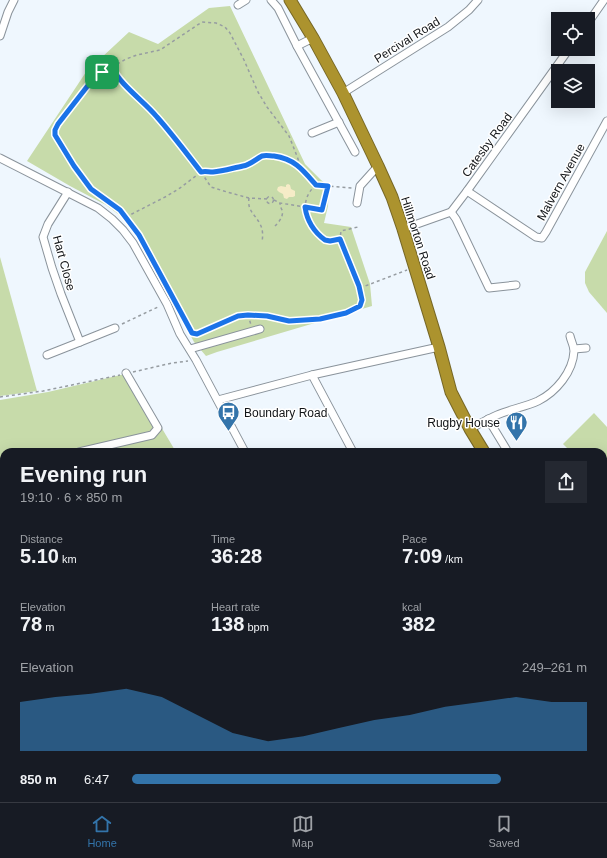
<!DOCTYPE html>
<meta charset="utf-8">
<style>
:root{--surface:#171b24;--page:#242831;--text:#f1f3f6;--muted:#9ea1a6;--line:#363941;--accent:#3374aa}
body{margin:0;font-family:Helvetica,sans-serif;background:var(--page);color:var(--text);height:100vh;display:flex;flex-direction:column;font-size:15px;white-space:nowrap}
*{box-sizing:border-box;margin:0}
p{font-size:13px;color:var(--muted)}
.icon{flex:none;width:22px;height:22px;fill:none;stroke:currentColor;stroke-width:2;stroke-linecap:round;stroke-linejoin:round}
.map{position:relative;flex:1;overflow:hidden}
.drawer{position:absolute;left:0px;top:448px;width:607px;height:354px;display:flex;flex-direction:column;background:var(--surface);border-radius:12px 12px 0 0;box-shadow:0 4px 16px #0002}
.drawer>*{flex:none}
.buttons{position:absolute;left:551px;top:12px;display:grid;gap:8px}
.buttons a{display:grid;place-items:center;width:44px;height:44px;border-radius:0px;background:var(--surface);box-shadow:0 4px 16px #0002;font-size:20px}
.pin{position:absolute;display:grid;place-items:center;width:34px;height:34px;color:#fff;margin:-17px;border-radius:8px;box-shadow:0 2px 6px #0006}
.round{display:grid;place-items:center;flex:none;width:42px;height:42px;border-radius:0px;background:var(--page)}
.headline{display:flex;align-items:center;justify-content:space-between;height:68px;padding:0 20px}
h1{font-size:22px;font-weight:700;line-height:30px}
.metrics{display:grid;grid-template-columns:repeat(3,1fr);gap:6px;height:68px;padding:4px 20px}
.metrics div{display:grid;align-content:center}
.metrics b{font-size:20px;font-weight:700}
.metrics small{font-size:11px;font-weight:400}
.metrics p{font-size:11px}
.chart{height:112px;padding:8px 20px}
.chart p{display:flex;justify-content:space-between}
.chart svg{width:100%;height:72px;margin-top:4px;fill:var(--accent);opacity:.7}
ul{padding:0 20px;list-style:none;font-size:13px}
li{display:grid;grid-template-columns:64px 48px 1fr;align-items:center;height:30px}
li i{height:10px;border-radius:5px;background:var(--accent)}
.tab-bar{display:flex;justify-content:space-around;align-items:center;height:56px;border-top:1px solid var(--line);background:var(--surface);font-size:11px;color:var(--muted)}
.tab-bar a{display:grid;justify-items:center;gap:2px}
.tab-bar .active{color:var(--accent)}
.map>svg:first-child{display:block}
</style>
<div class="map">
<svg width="607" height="802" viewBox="0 0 607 802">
<rect width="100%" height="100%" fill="#eff7fe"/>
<g fill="#c7dbaa">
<path d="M230,6L305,164L321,180L329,186L328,206L324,223L351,227L370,284L372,306L217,352L206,356L194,342L139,238L118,214L106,205L70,186L27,161L86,72L129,32L158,44L209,8Z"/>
<path d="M607,231V313L589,292L585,283V272Z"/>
<path d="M0,257L37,391L0,396Z"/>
<path d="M129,373L176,452H4V503L2,504L0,499V474L3,473L0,468V400L48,392Z"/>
<path d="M594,413L607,427V464L603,468V452H571L563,444Z"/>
<path d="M607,517V623L606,626L604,653L603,657V529Z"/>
<path d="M4,583V743L0,744V584Z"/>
<path d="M478,798H549L547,802H476Z"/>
</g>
<path fill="#f6ecc7" d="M288,184L290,185L291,189L295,191V196L293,197H289L287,199L284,198L283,194L279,192L277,190L278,187L281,186L286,187V185Z"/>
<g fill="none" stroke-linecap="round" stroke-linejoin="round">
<defs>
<g id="minor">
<path d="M271,0L278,8L297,46L313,38"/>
<path d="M238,5L246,0"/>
<path d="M588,23L604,0"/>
<path d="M0,36L8,12L14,0"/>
<path d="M297,46L355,152"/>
<path d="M343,93L448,27L469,10L478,0"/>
<path d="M312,133L339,122"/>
<path d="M0,158L98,208L112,219L123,230L133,243L167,304L180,334L196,360L245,452"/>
<path d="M467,191L536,237L542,238L546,232L607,121"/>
<path d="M68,192L48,224L43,237L52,268L61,294L80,342L115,328"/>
<path d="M357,203L360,186L378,166"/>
<path d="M451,212L456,219L489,288L516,285"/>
<path d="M403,229L451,212L467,191L569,49"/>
<path d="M190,349L260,329"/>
<path d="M574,349L586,348"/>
<path d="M47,355L80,342"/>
<path d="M312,375L353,452"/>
<path d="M218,400L312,375L439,347"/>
<path d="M488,419L508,452"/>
<path d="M470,429C479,424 488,419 497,415C511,409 525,407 538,401C556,392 573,372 574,351C574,346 571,341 570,336"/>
<path d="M79,452L152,435L158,428L126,373"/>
<path d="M0,470H4"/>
<path d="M0,512L4,513"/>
<path d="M603,729L607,731"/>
<path d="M603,753L607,747"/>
<path d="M0,796L4,795"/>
<path d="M98,798L103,802"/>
<path d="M354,798L363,802"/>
<path d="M431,798L433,802"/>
<path d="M591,798L596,802"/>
<path d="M111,802L112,798"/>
<path d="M197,802V798"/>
<path d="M272,802L274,798"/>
</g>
<g id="highway">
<path d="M290,0L313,38L343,93L378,166L392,197L403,229L439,347L451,392L470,429L484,452"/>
<path d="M603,628L607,633"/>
</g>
</defs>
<use href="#minor" stroke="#8a939b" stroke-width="9"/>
<use href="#highway" stroke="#766726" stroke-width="13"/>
<g stroke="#969ca1" stroke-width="1.5" stroke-dasharray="3 3" stroke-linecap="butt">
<path d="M112,67L126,59L137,55L160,50L202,22L216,23L225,27L230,33L244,60L258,92L267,107L289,136L295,151L301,167L316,185L352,188"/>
<path d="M316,185C296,202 307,227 325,240L330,241L339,239"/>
<circle cx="270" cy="200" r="3.5"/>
<path d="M249,198C247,211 255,214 260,224C263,229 263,236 262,242"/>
<path d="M267,199L249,198L227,192L211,187L201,172L157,117L124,84L115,73L112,67L102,73L93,79L59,124L55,130V135L58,141L74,165L91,189L120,210L139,235L192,333L197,334L238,316L248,315L267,316L289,321L320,319L346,313L360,305L362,299L359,286L340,239L341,231L358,227"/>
<path d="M274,200L280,203L322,210L327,186"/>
<path d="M126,217L167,196L180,188L201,172L204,171L212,172L224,170L239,166H244L249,164L263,156H268L278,157L288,159L300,166"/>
<path d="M275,226C279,222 284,216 282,210C281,208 280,206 280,203"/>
<path d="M360,288L407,270"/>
<path d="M248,315L251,325"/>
<path d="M122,324L160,306"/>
<path d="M133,372L172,363L188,361"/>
<path d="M0,397L43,391L120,375"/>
<path d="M603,596L607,584"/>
<path d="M603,656L607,652"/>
<path d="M490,802L492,798"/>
<path d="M510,802L512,798"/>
</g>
<use href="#minor" stroke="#fff" stroke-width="7"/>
<use href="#highway" stroke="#ac932e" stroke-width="11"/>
</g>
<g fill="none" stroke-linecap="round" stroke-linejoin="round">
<defs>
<path id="route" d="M112,67C121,86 144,101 157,117C173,135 187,154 201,172C205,171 208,172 213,172C223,171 233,168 243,166C250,165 256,159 262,156C266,155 270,156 274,156C295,159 303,170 316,185L328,186L322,210L305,207C307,221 314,232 325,240L330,241L340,239L359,286L362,300L360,306L346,313L320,319L289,321L267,316L248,315L238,316L197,334L192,333L139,235L120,210L91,189L74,166L55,135V130L58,124L93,79L102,72Z"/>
</defs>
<use href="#route" stroke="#fff" stroke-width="8"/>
<use href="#route" stroke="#1a73e8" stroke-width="5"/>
</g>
<defs>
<symbol id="bus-pin" viewBox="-11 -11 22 30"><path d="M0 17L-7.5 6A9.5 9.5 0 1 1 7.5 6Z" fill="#3374aa" stroke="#fff"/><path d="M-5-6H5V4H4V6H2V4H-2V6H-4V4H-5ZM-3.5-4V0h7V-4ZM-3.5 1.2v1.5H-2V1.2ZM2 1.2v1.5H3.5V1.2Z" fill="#fff"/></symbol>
<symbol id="restaurant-pin" viewBox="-11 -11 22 30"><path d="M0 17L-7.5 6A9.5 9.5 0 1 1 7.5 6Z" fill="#3374aa" stroke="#fff"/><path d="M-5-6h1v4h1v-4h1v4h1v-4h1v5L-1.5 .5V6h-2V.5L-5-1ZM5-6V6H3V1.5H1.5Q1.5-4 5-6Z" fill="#fff"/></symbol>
</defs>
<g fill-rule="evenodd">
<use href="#bus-pin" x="216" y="400" width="25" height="34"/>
<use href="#restaurant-pin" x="504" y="410" width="25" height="34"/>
</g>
<g text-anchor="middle" stroke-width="3" stroke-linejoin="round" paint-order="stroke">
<g font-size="12" fill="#111417" stroke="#fff">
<text transform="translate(407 40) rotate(-32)" y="4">Percival Road</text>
<text transform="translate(487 145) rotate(-54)" y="4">Catesby Road</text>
<text transform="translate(561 182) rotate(-61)" y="4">Malvern Avenue</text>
<text transform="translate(418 238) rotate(72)" y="4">Hillmorton Road</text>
<text transform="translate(64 263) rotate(75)" y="4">Hart Close</text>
</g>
<g font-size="12" fill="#111417" stroke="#fff" text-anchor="start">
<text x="244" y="417">Boundary Road</text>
<text x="500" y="427" text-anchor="end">Rugby House</text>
</g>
</g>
</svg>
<div class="buttons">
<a><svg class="icon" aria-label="locate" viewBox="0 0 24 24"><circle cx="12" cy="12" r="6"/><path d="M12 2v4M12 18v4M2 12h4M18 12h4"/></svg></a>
<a><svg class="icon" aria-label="layers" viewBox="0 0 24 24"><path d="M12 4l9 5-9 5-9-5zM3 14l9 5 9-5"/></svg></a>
</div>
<div class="pin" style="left:102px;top:72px;background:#1e9e55"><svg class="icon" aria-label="arrive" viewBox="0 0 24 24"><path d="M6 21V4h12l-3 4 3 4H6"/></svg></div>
<section class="drawer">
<div class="headline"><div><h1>Evening run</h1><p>19:10 · 6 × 850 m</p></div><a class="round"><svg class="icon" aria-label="share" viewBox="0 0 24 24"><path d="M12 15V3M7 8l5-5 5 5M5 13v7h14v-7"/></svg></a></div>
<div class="metrics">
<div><p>Distance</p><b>5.10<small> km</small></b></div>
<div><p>Time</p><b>36:28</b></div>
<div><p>Pace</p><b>7:09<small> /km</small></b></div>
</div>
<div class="metrics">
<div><p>Elevation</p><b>78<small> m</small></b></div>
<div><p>Heart rate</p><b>138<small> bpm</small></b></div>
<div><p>kcal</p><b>382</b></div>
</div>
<div class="chart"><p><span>Elevation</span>249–261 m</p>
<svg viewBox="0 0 160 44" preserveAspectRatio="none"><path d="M0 44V14L10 11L20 9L30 6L40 11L50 22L60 33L70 38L80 35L90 30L100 25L110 22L120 17L130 14L140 11L150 14L160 14V44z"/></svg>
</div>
<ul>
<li><b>850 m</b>6:47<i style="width:81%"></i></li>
</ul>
</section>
</div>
<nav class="tab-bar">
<a class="active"><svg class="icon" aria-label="home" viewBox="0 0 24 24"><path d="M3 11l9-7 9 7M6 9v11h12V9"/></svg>Home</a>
<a><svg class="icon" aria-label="map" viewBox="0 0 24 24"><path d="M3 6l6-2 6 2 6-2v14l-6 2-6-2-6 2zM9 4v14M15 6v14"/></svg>Map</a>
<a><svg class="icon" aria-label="saved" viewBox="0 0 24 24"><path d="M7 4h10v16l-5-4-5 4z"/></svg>Saved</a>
</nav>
